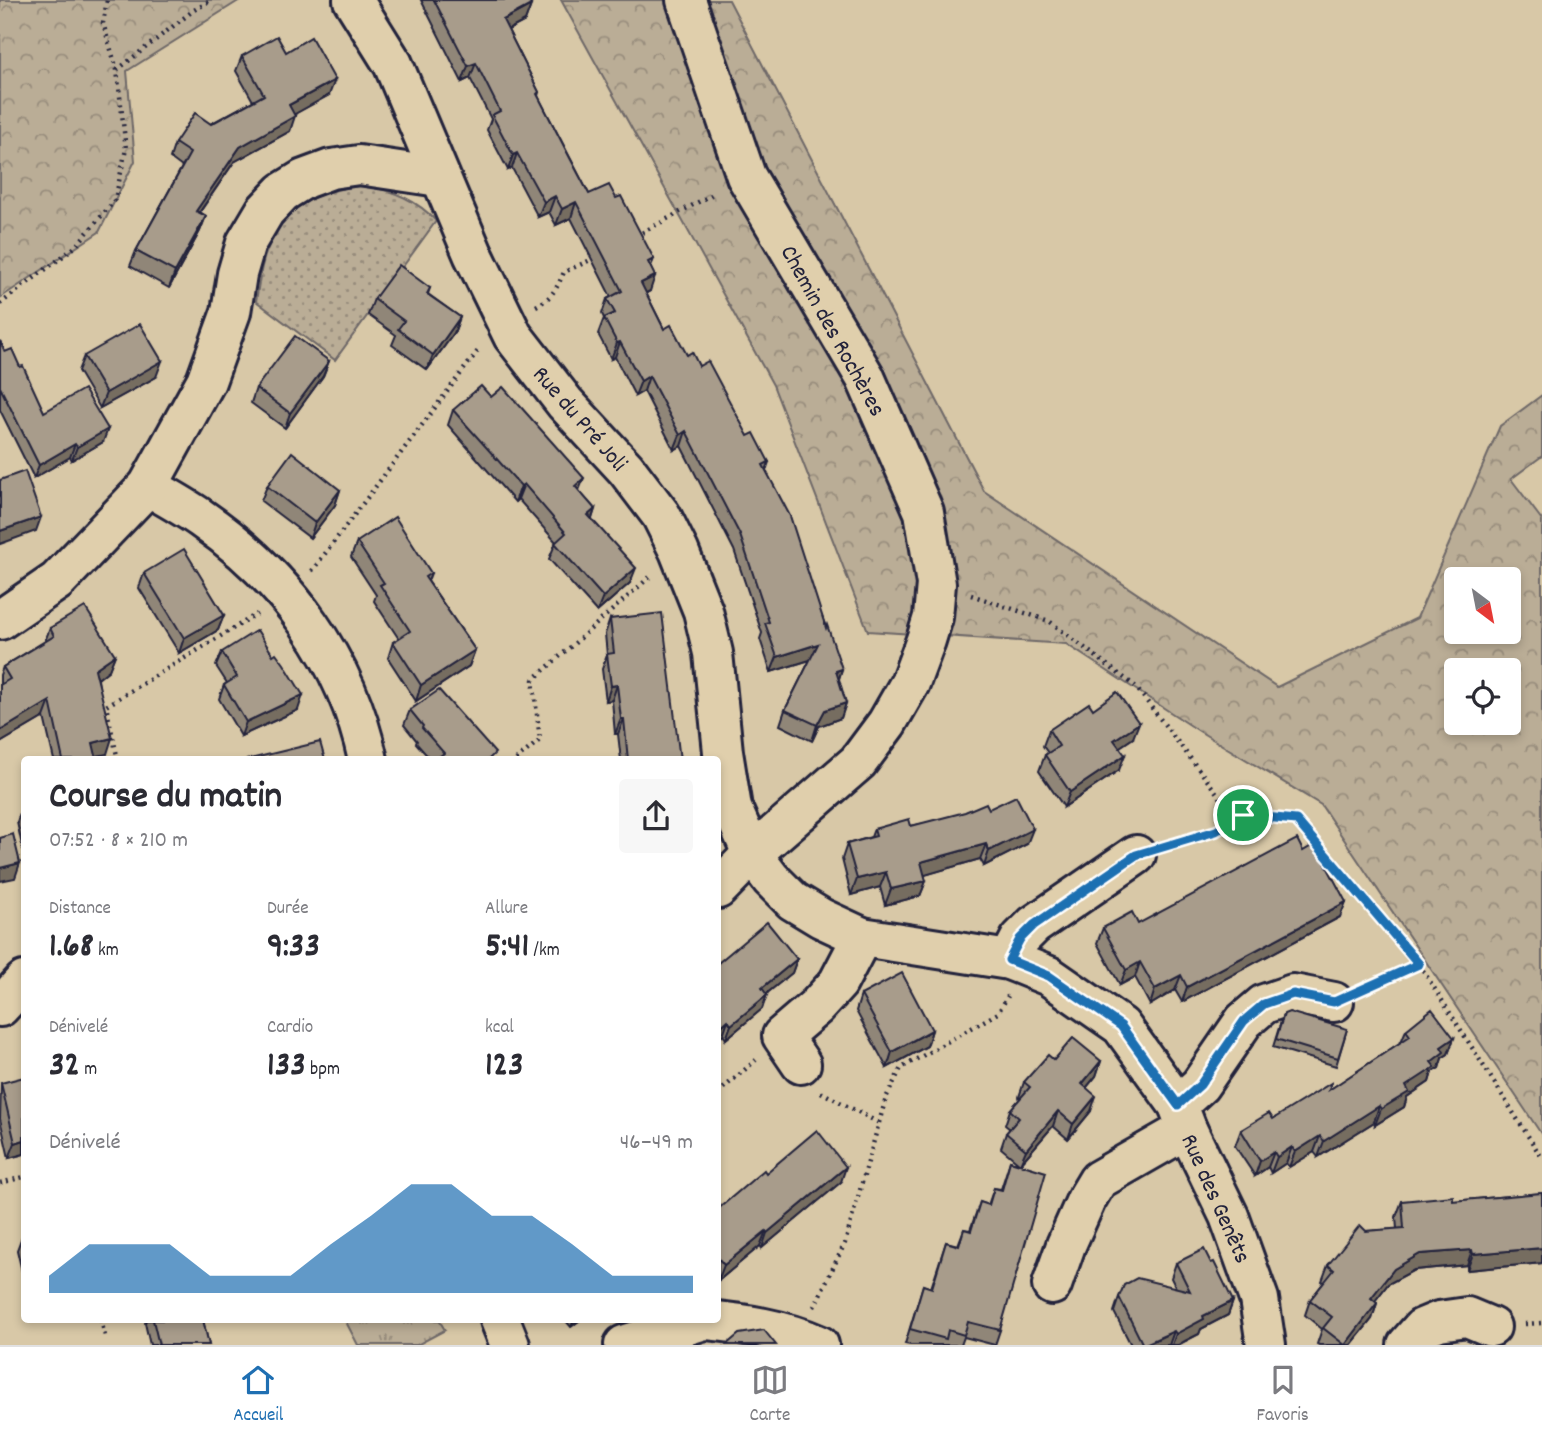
<!DOCTYPE html>
<html lang="fr">
<meta charset="utf-8">
<style>
:root{--surface:#fff;--page:#f7f7f7;--text:#2b2b33;--muted:#7c7c81;--line:#e1e1e2;--accent:#1f6fb2}
body{margin:0;font-family:Dekko,sans-serif;background:var(--page);color:var(--text);height:100vh;display:flex;flex-direction:column;font-size:26px;white-space:nowrap}
*{box-sizing:border-box;margin:0}
p{font-size:23px;color:var(--muted)}
.icon{flex:none;width:38px;height:38px;fill:none;stroke:currentColor;stroke-width:2;stroke-linecap:round;stroke-linejoin:round}
.map{position:relative;flex:1;overflow:hidden}
.sheet{position:absolute;left:21px;top:756px;width:700px;height:567px;display:flex;flex-direction:column;background:var(--surface);border-radius:7px;box-shadow:0 4px 10px #0003}
.sheet>*{flex:none}
.needle{width:46px;rotate:148deg}
.buttons{position:absolute;left:1444px;top:567px;display:grid;gap:14px}
.buttons a{display:grid;place-items:center;width:77px;height:77px;border-radius:7px;background:var(--surface);box-shadow:0 4px 10px #0003;font-size:35px}
.pin{position:absolute;display:grid;place-items:center;width:60px;height:60px;color:#fff;margin:-30px;border:4px solid #fff;border-radius:50%;box-shadow:0 2px 7px #0007}
.round{display:grid;place-items:center;flex:none;width:74px;height:74px;border-radius:7px;background:var(--page)}
.overview{display:flex;align-items:center;justify-content:space-between;height:119px;padding:0 28px}
h1{font-size:38px;font-weight:700;line-height:52px}
.stats{display:grid;grid-template-columns:repeat(3,1fr);gap:10px;height:119px;padding:7px 28px}
.stats div{display:grid;align-content:center}
.stats b{font-size:35px;font-weight:700}
.stats small{font-size:19px;font-weight:400}
.stats p{font-size:19px}
.chart{height:196px;padding:14px 28px}
.chart p{display:flex;justify-content:space-between}
.chart svg{width:100%;height:126px;margin-top:7px;fill:var(--accent);opacity:.7}
.tab-bar{display:flex;justify-content:space-around;align-items:center;height:98px;border-top:2px solid var(--line);background:var(--surface);font-size:19px;color:var(--muted)}
.tab-bar a{display:grid;justify-items:center;gap:4px}
.tab-bar .active{color:var(--accent)}
.map>svg:first-child{display:block}
</style>
<div class="map">
<svg width="1542" height="1345" viewBox="0 0 1542 1345">
<defs>
<pattern id="grass-dots" width="8" height="8" patternUnits="userSpaceOnUse" patternTransform="scale(1.75)"><rect width="8" height="8" fill="#baad96"/><path d="M2 2h.1M6 6h.1" fill="none" stroke="#978c7c" stroke-width="1.8" stroke-linecap="round"/></pattern>
<pattern id="forest-crowns" width="20" height="18" patternUnits="userSpaceOnUse" patternTransform="scale(1.75)"><rect width="20" height="18" fill="#baad96"/><path d="M2 6a3 3 0 1 1 6 0M12 15a3 3 0 1 1 6 0" fill="none" stroke="#978c7c"/></pattern>
<pattern id="park-tufts" width="24" height="20" patternUnits="userSpaceOnUse" patternTransform="scale(1.75)"><rect width="24" height="20" fill="#baad96"/><path d="M3 7l-1-3M5 7V3M7 7l1-3M15 17l-1-3M17 17v-4M19 17l1-3" fill="none" stroke="#978c7c"/></pattern>
</defs>
<rect width="100%" height="100%" fill="#d8c8a7"/>
<filter id="ink" filterUnits="userSpaceOnUse"><feTurbulence type="fractalNoise" baseFrequency=".0143" numOctaves="2"/><feDisplacementMap in="SourceGraphic" scale="14" xChannelSelector="R" yChannelSelector="G"/><feConvolveMatrix kernelMatrix="1 2 1 2 8 2 1 2 1" color-interpolation-filters="sRGB"/></filter>
<g filter="url(#ink)">
<path fill="url(#grass-dots)" stroke="#6e6868" stroke-width="2" d="M367,186C394,191 417,200 436,221L335,360L256,301C259,285 260,268 266,253C283,206 319,188 367,186Z"/>
<g fill="url(#forest-crowns)" stroke="#6e6868" stroke-width="2" fill-rule="evenodd">
<path d="M0,0H240L127,71L135,161L99,232L0,298Z"/>
<path d="M561,0H729L984,491L1277,687L1417,618L1500,426L1542,395V456L1511,479L1542,520V1135L1321,805L1199,731L1066,644L868,631L773,385ZM1456,579H1508V632H1456ZM1456,670H1508V723H1456Z"/>
</g>
<path fill="url(#park-tufts)" stroke="#6e6868" stroke-width="2" d="M345,1320H439L445,1330L417,1345H358Z"/>
<g fill="none" stroke-linecap="round" stroke-linejoin="round">
<defs>
<g id="minor">
<path d="M353,0L393,64L473,254L513,336L565,403L626,469L661,515L679,551L703,611L713,653L723,752L732,808L752,854L771,879L793,901L821,918L862,937L1009,960L1049,976L1121,1026L1178,1105L1187,1129L1229,1216L1259,1299L1266,1345"/>
<path d="M686,0L746,176L865,377L924,512L936,584L933,617L926,640L910,683L887,723L858,762L752,854L718,889"/>
<path d="M148,486C166,497 185,507 202,519C286,577 347,660 368,760"/>
<path d="M0,620L57,581L148,486L206,381L231,312L237,274L246,243L265,211L283,192L304,179L331,169L359,165L439,177"/>
<path d="M1009,960L1020,939L1034,925L1136,855"/>
<path d="M0,1007L24,981"/>
<path d="M801,1064L782,1036L817,1006L838,983L862,937"/>
<path d="M1178,1105L1200,1085L1244,1021L1264,1004L1293,994L1334,1002"/>
<path d="M1052,1285L1066,1245L1086,1200L1098,1180L1187,1129"/>
<path d="M500,1320L510,1345"/>
<path d="M707,1320C746,1324 783,1329 819,1345"/>
<path d="M624,1345L704,1320"/>
<path d="M1407,1345L1422,1328L1439,1321L1467,1317L1491,1327"/>
</g>
</defs>
<use href="#minor" stroke="#22223b" stroke-width="44"/>
<g stroke="#22223b" stroke-width="4.5" stroke-dasharray="2 5" stroke-linecap="butt">
<path d="M117,70L194,10L212,0"/>
<path d="M636,236L715,193"/>
<path d="M0,304L75,247L115,200L126,149L117,70L103,23L107,0"/>
<path d="M536,306C552,298 557,288 564,272L595,258"/>
<path d="M312,571L480,348"/>
<path d="M971,595L1049,621L1135,686L1220,797L1243,815L1296,820L1419,964L1542,1158"/>
<path d="M118,760L106,706L257,614"/>
<path d="M516,760L540,740L533,680L652,575"/>
<path d="M1170,845L1216,831L1243,815"/>
<path d="M1366,988L1419,964"/>
<path d="M821,1092L879,1123"/>
<path d="M718,1093L756,1060"/>
<path d="M0,1183L24,1177"/>
<path d="M814,1307L845,1243L886,1098L901,1068L998,1013L1008,996"/>
<path d="M101,1320L105,1336"/>
<path d="M1525,1324L1542,1323"/>
</g>
<use href="#minor" stroke="#e0cfac" stroke-width="38"/>
</g>
<g fill="#908678" stroke="#22223b" stroke-width="2">
<path d="M421,0H528L531,5L525,21L508,30L539,92L538,96L589,194L616,198L654,259L651,266L650,291L646,293L664,329L687,355L699,366L748,436L769,462L766,471L842,669L839,679L846,703L841,718L819,726L812,741L780,725L785,710L810,660L771,672L760,639L762,633L734,550L681,446L674,450L644,391L635,396L615,357L611,359L598,334L604,318L602,314L607,299L611,297L571,218L556,225L549,212L538,217L512,168L508,170L487,130L491,119L470,78L462,82Z"/>
<path d="M286,52L329,95L294,114L290,131L234,162L200,212L206,216L200,231L169,288L130,266L136,251L182,167L170,158L175,143L253,101L236,71L242,56Z"/>
<path d="M430,288L428,294L460,317L454,333L427,370L392,345L396,335L368,315L374,299Z"/>
<path d="M0,341L5,352L20,367L44,412L103,442L72,460L70,457L34,478L0,410Z"/>
<path d="M84,356L156,377L100,408L78,371Z"/>
<path d="M329,361L323,376L285,428L251,403L256,388Z"/>
<path d="M491,397L595,509L592,519L630,583L597,612L549,559L556,542L518,499L515,502L448,425L453,410Z"/>
<path d="M267,486L340,490L335,505L310,538L261,501Z"/>
<path d="M357,542L431,573L428,581L475,650L469,666L416,701L388,658L393,642L399,639L374,601L376,595L351,557Z"/>
<path d="M144,573L224,615L218,630L179,653L139,588Z"/>
<path d="M610,619L680,760H621L618,734H615L612,700L606,701L602,669L607,655L605,634Z"/>
<path d="M50,628L115,655L109,670L98,679L107,754L96,756L97,760H54L44,717L0,743V675L3,667L45,641Z"/>
<path d="M222,652L273,655L298,710L241,736L219,699L224,685L227,683L216,666Z"/>
<path d="M1093,709L1133,738L1119,747V770L1064,807L1039,771L1045,755L1048,753L1043,746L1049,730Z"/>
<path d="M410,710L488,760H431L416,743L417,741L404,725Z"/>
<path d="M24,806V855L17,822L22,807Z"/>
<path d="M989,809L1027,844L984,866L980,859L924,875L926,881L920,896L885,905L880,887L851,895L842,859L847,844L871,837L874,829L911,826Z"/>
<path d="M1340,917L1182,1002L1175,990L1150,1005L1135,977L1120,985L1097,943L1103,928L1138,924Z"/>
<path d="M797,959L792,973L766,994L762,1009L726,1039L723,1035L718,1039V963Z"/>
<path d="M861,995L932,1030L927,1046L887,1068L856,1011Z"/>
<path d="M1281,1021L1347,1029L1336,1066L1273,1047Z"/>
<path d="M1406,1030L1454,1038L1448,1054L1442,1058L1439,1068L1432,1072L1429,1082L1407,1097L1404,1107L1375,1125L1374,1122L1318,1157L1314,1152L1289,1167L1286,1163L1271,1173L1268,1167L1255,1176L1235,1146L1241,1130L1273,1119L1329,1090L1401,1042Z"/>
<path d="M1054,1060L1101,1061L1096,1076L1086,1088L1091,1111L1068,1139L1053,1126L1020,1164L1000,1330L995,1345L964,1337L961,1345H910L905,1344L923,1285L931,1288L946,1242L958,1245L964,1229L970,1230L980,1202L988,1205L994,1188L1001,1189L1010,1161L1020,1164L1001,1148L1006,1133L1010,1129L1005,1125L1010,1110L1020,1099L1019,1097L1024,1082Z"/>
<path d="M1,1083L24,1154L9,1158L0,1119Z"/>
<path d="M766,1173L841,1182L762,1248L760,1246L718,1281V1209Z"/>
<path d="M1542,1193V1263L1467,1270V1265L1414,1270L1388,1284L1375,1301L1377,1303L1372,1319L1351,1345H1319L1317,1344L1322,1329L1305,1315L1310,1300L1324,1282L1322,1281L1328,1265L1366,1231L1397,1229L1396,1217L1402,1201H1453Z"/>
<path d="M24,1231V1280L17,1250Z"/>
<path d="M1176,1263L1233,1301L1228,1315L1201,1329L1199,1334L1178,1345H1131L1114,1312L1119,1297L1176,1288L1171,1278Z"/>
<path d="M146,1320H203L209,1345H150L145,1323Z"/>
<path d="M565,1320H580L571,1327Z"/>
</g>
<g fill="#766d61" stroke="#22223b" stroke-width="2">
<path d="M531,5L525,21L498,35L503,20Z"/>
<path d="M476,63L470,78L462,82L468,66Z"/>
<path d="M335,80L329,95L284,120L289,105Z"/>
<path d="M295,116L290,131L234,162L190,226L196,211L240,147Z"/>
<path d="M517,153L512,168L508,170L513,155Z"/>
<path d="M555,196L549,212L538,217L544,202Z"/>
<path d="M576,202L571,218L556,225L562,209Z"/>
<path d="M206,216L200,231L169,288L175,272Z"/>
<path d="M655,276L650,291L635,299L641,283Z"/>
<path d="M460,317L454,333L427,370L433,355Z"/>
<path d="M620,342L615,357L611,359L617,343Z"/>
<path d="M162,361L156,377L100,408L106,393Z"/>
<path d="M329,361L323,376L285,428L290,413Z"/>
<path d="M649,376L644,391L635,396L641,381Z"/>
<path d="M108,429L103,442L72,460L77,447Z"/>
<path d="M686,431L681,446L674,450L680,435Z"/>
<path d="M75,444L70,457L34,478L39,465Z"/>
<path d="M584,478L578,493L575,486Z"/>
<path d="M524,484L518,499L515,502L521,486Z"/>
<path d="M340,490L335,505L310,538L315,523Z"/>
<path d="M595,509L590,524L588,515Z"/>
<path d="M41,517L36,531L0,544V531Z"/>
<path d="M636,568L630,583L597,612L603,597Z"/>
<path d="M224,615L218,630L179,653L184,638Z"/>
<path d="M818,644L813,659L771,672L777,657Z"/>
<path d="M475,650L469,666L416,701L421,685Z"/>
<path d="M115,655L109,670L90,685L95,669Z"/>
<path d="M842,669L837,684L836,671Z"/>
<path d="M617,685L612,700L606,701L611,686Z"/>
<path d="M303,695L298,710L241,736L246,722Z"/>
<path d="M50,701L44,717L0,743V731Z"/>
<path d="M846,703L841,718L819,726L812,741L817,725L825,710Z"/>
<path d="M621,719H624L618,734H615Z"/>
<path d="M1139,723L1133,738L1108,755L1114,740Z"/>
<path d="M112,738L107,754L87,758L93,743Z"/>
<path d="M1125,755L1119,770L1064,807L1070,792Z"/>
<path d="M1033,829L1027,844L984,866L989,851Z"/>
<path d="M986,844L980,859L915,878L921,862Z"/>
<path d="M20,863L15,878L0,881V868Z"/>
<path d="M886,872L880,887L851,895L857,879Z"/>
<path d="M926,881L920,896L885,905L891,889Z"/>
<path d="M1346,902L1340,917L1182,1002L1187,987Z"/>
<path d="M797,959L792,973L756,1002L762,988Z"/>
<path d="M1140,962L1135,977L1120,985L1126,970Z"/>
<path d="M1181,975L1175,990L1150,1005L1155,989Z"/>
<path d="M767,995L762,1009L726,1039L731,1025Z"/>
<path d="M728,1020L723,1035L718,1039V1029Z"/>
<path d="M932,1030L927,1046L887,1068L892,1052Z"/>
<path d="M1454,1038L1448,1054L1442,1058L1439,1068L1432,1072L1429,1082L1407,1097L1404,1107L1375,1125L1381,1109L1406,1086L1441,1047Z"/>
<path d="M1101,1061L1096,1076L1077,1099L1082,1084Z"/>
<path d="M1096,1096L1091,1111L1068,1139L1073,1124Z"/>
<path d="M1379,1106L1374,1122L1318,1157L1324,1141Z"/>
<path d="M1058,1111L1053,1126L1020,1164L1026,1150Z"/>
<path d="M1320,1136L1314,1152L1289,1167L1295,1152Z"/>
<path d="M24,1140V1154L9,1158L15,1143Z"/>
<path d="M1292,1147L1286,1163L1271,1173L1277,1157Z"/>
<path d="M1274,1152L1268,1167L1255,1176L1260,1161Z"/>
<path d="M846,1167L841,1182L762,1248L767,1233Z"/>
<path d="M766,1231L760,1246L718,1281L724,1265Z"/>
<path d="M1542,1248V1263L1467,1270L1473,1254Z"/>
<path d="M1472,1250L1467,1265L1414,1270L1388,1284L1365,1314L1371,1298L1394,1269L1420,1254Z"/>
<path d="M1233,1301L1228,1315L1201,1329L1199,1334L1185,1341L1178,1345H1172L1176,1334L1203,1316Z"/>
<path d="M1377,1303L1372,1319L1351,1345H1345Z"/>
<path d="M574,1320H580L571,1327Z"/>
<path d="M1174,1331L1169,1345H1145Z"/>
</g>
<g fill="#a89c8b" stroke="#22223b" stroke-width="2">
<path d="M434,0H528L531,5L503,20L539,92L537,94L569,156L589,194L609,185L616,198L621,196L654,259L648,262L655,276L641,283L664,329L671,325L687,355L692,352L699,366L708,361L748,436L754,433L769,462L763,465L790,516L826,628L827,625L842,669L836,671L846,703L825,710L817,725L785,710L818,644L777,657L765,623L769,622L740,535L686,431L680,435L649,376L641,381L620,342L617,343L604,318L615,313L607,299L622,291L576,202L562,209L555,196L544,202L517,153L513,155L492,115L500,111L476,63L468,66Z"/>
<path d="M277,36L286,52L311,37L335,80L289,105L295,116L240,147L196,211L206,216L175,272L136,251L190,153L175,143L195,113L211,124L264,95L242,56Z"/>
<path d="M399,265L430,288L427,294L460,317L433,355L398,329L404,321L374,299Z"/>
<path d="M140,324L162,361L106,393L84,356Z"/>
<path d="M295,336L329,361L290,413L256,388Z"/>
<path d="M0,341L5,352L12,349L20,367L23,366L44,412L84,389L108,429L77,447L75,444L39,465L0,387Z"/>
<path d="M481,386L491,397L503,387L584,478L575,486L595,509L588,515L636,568L603,597L555,543L566,533L524,484L521,486L453,410Z"/>
<path d="M292,452L340,490L315,523L267,486Z"/>
<path d="M25,471L41,517L0,531V480Z"/>
<path d="M395,517L431,573L425,577L475,650L421,685L393,642L410,631L380,585L384,583L357,542Z"/>
<path d="M184,549L224,615L184,638L144,573Z"/>
<path d="M85,607L115,655L95,669L112,738L93,743L97,760H63L50,701L0,731V685L10,679L3,667L54,636L50,628Z"/>
<path d="M662,613L680,760H628L624,719H621L617,685L611,686L607,654L614,653L610,619Z"/>
<path d="M257,630L273,655L276,653L284,664L303,695L246,722L224,685L237,677L222,652Z"/>
<path d="M439,690L495,753L488,760H444L440,756L444,753L422,728L423,726L410,710Z"/>
<path d="M1117,692L1139,723L1114,740L1125,755L1070,792L1045,755L1059,746L1049,730L1089,703L1093,709Z"/>
<path d="M320,742L325,760H246Z"/>
<path d="M1016,796L1033,829L989,851L986,844L921,862L926,881L891,889L886,872L857,879L847,844L876,836L874,829L909,819L911,826L965,812L986,803L989,809Z"/>
<path d="M13,834L20,863L0,868V838Z"/>
<path d="M1297,839L1303,851L1315,844L1346,902L1187,987L1181,975L1155,989L1140,962L1126,970L1103,928L1132,912L1138,924Z"/>
<path d="M767,922L797,959L762,988L767,995L731,1025L728,1020L718,1029V963Z"/>
<path d="M902,973L932,1030L892,1052L861,995Z"/>
<path d="M1432,1009L1454,1038L1441,1047L1444,1052L1431,1062L1435,1067L1406,1086L1409,1092L1381,1109L1379,1106L1324,1141L1320,1136L1295,1152L1292,1147L1277,1157L1274,1152L1260,1161L1241,1130L1269,1113L1273,1119L1331,1083L1329,1090L1410,1036L1406,1030Z"/>
<path d="M1289,1012L1347,1029L1338,1058L1276,1039L1284,1014Z"/>
<path d="M1073,1038L1101,1061L1082,1084L1096,1096L1073,1124L1058,1111L1026,1150L1006,1133L1019,1118L1010,1110L1030,1087L1024,1082L1048,1055L1054,1060Z"/>
<path d="M24,1077V1140L15,1143L1,1083Z"/>
<path d="M817,1130L846,1167L767,1233L766,1231L724,1265L718,1258V1209L764,1170L766,1173Z"/>
<path d="M1010,1161L1046,1172L1000,1330L968,1322L964,1335L948,1330L946,1339L910,1329L923,1285L932,1288L946,1242L959,1246L964,1229L971,1231L980,1202L989,1205L994,1188L1002,1190Z"/>
<path d="M1542,1193V1248L1473,1254L1472,1250L1420,1254L1394,1269L1371,1298L1377,1303L1345,1345L1323,1328L1332,1317L1310,1300L1334,1270L1328,1265L1360,1225L1366,1231L1404,1228L1402,1201L1453,1196V1201Z"/>
<path d="M1204,1249L1211,1263L1214,1262L1233,1301L1203,1316L1204,1319L1176,1334L1174,1331L1143,1345L1119,1297L1124,1285L1137,1278L1190,1291L1176,1263Z"/>
<path d="M153,1320H203L209,1345H159Z"/>
<path d="M764,1330L776,1345H726L739,1334Z"/>
</g>
</g>
<g fill="none" stroke-linecap="round" stroke-linejoin="round" filter="url(#ink)">
<defs>
<path id="route" d="M1243,815L1296,820L1419,964L1334,1002L1293,994L1264,1004L1244,1021L1200,1085L1178,1105L1121,1026L1049,976L1009,960L1020,939L1034,925L1136,855L1216,831Z"/>
</defs>
<use href="#route" stroke="#fff" stroke-width="14"/>
<use href="#route" stroke="#1f6fb2" stroke-width="9"/>
</g>
<g text-anchor="middle" stroke-width="7" stroke-linejoin="round" paint-order="stroke">
<g font-size="24" fill="#22223b" stroke="#e0cfac">
<text transform="translate(834 330) rotate(61)" y="8">Chemin des Rochères</text>
<text transform="translate(581 418) rotate(49)" y="8">Rue du Pré Joli</text>
<text transform="translate(1217 1198) rotate(66)" y="8">Rue des Genêts</text>
</g>
</g>
</svg>
<div class="buttons">
<a><svg class="needle" viewBox="-14 -14 28 28"><path d="M0-13l5 13h-10z" fill="#e53935"/><path d="M0 13l5-13h-10z" fill="#7c7c81"/></svg></a>
<a><svg class="icon" aria-label="locate" viewBox="0 0 24 24"><circle cx="12" cy="12" r="6"/><path d="M12 2v4M12 18v4M2 12h4M18 12h4"/></svg></a>
</div>
<div class="pin" style="left:1243px;top:815px;background:#1e9e55"><svg class="icon" aria-label="arrive" viewBox="0 0 24 24"><path d="M6 21V4h12l-3 4 3 4H6"/></svg></div>
<section class="sheet">
<div class="overview"><div><h1>Course du matin</h1><p>07:52 · 8 × 210 m</p></div><a class="round"><svg class="icon" aria-label="share" viewBox="0 0 24 24"><path d="M12 15V3M7 8l5-5 5 5M5 13v7h14v-7"/></svg></a></div>
<div class="stats">
<div><p>Distance</p><b>1.68<small> km</small></b></div>
<div><p>Durée</p><b>9:33</b></div>
<div><p>Allure</p><b>5:41<small> /km</small></b></div>
</div>
<div class="stats">
<div><p>Dénivelé</p><b>32<small> m</small></b></div>
<div><p>Cardio</p><b>133<small> bpm</small></b></div>
<div><p>kcal</p><b>123</b></div>
</div>
<div class="chart"><p><span>Dénivelé</span>46–49 m</p>
<svg viewBox="0 0 160 44" preserveAspectRatio="none"><path d="M0 44V38L10 27L20 27L30 27L40 38L50 38L60 38L70 27L80 17L90 6L100 6L110 17L120 17L130 27L140 38L150 38L160 38V44z"/></svg>
</div>
</section>
</div>
<nav class="tab-bar">
<a class="active"><svg class="icon" aria-label="home" viewBox="0 0 24 24"><path d="M3 11l9-7 9 7M6 9v11h12V9"/></svg>Accueil</a>
<a><svg class="icon" aria-label="map" viewBox="0 0 24 24"><path d="M3 6l6-2 6 2 6-2v14l-6 2-6-2-6 2zM9 4v14M15 6v14"/></svg>Carte</a>
<a><svg class="icon" aria-label="saved" viewBox="0 0 24 24"><path d="M7 4h10v16l-5-4-5 4z"/></svg>Favoris</a>
</nav>
